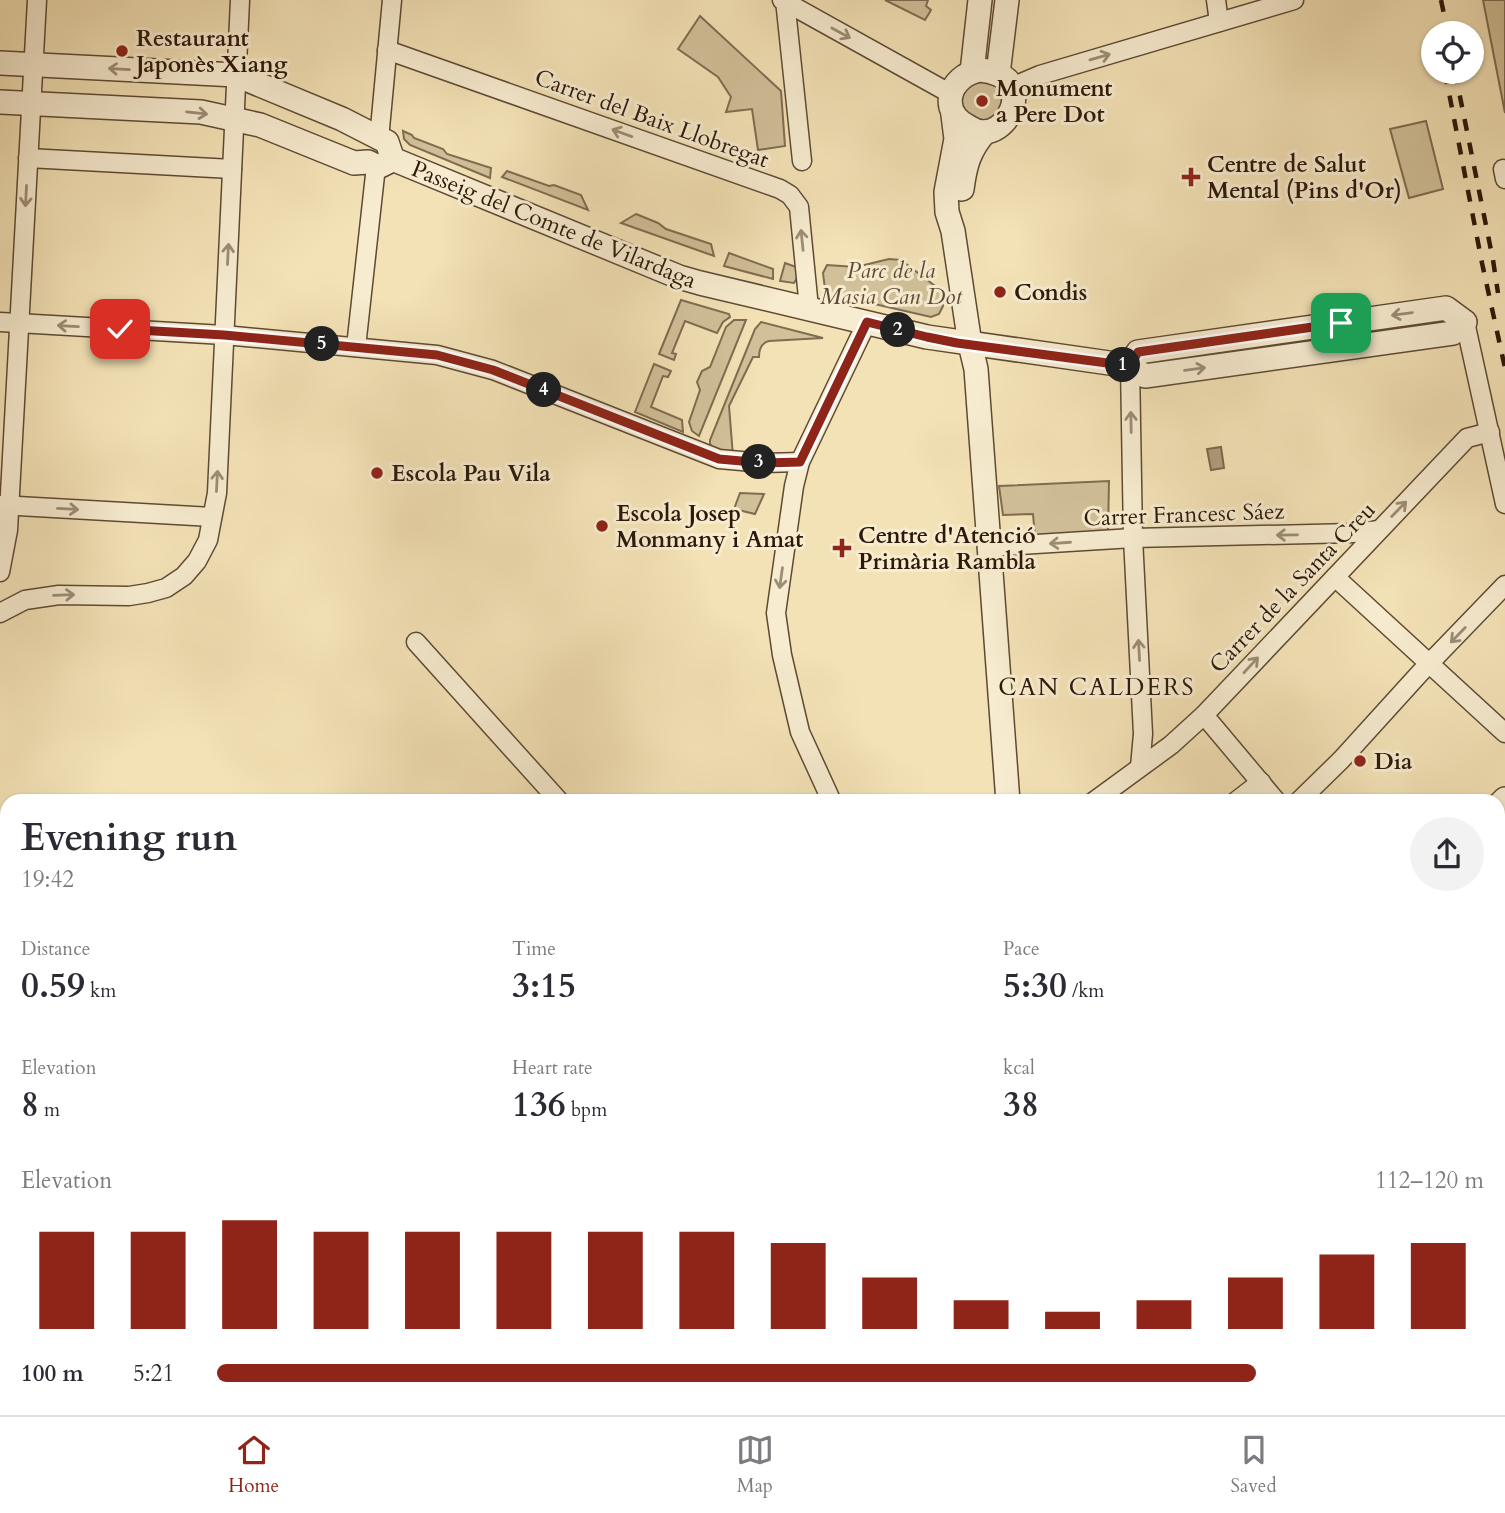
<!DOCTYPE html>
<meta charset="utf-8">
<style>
:root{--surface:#fff;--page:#f2f2f3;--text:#2b2b33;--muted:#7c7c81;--line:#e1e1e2;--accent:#8f2418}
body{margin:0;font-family:Cardo,serif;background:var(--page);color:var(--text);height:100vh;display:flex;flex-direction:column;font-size:26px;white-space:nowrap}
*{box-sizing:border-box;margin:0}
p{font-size:23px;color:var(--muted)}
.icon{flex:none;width:38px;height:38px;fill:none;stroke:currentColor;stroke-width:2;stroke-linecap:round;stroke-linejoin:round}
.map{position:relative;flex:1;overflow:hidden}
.details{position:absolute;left:0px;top:794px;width:1505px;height:621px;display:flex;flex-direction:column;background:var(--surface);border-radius:21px 21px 0 0;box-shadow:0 2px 5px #0004}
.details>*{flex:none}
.fabs{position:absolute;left:1421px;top:21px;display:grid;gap:14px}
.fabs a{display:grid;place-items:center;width:63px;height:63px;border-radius:50%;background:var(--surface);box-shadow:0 2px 5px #0004;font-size:35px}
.pin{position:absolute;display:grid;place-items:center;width:60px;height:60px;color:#fff;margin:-30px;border-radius:14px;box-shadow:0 4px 10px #0006}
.km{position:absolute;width:35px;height:35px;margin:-18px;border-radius:50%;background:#222;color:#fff;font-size:19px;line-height:35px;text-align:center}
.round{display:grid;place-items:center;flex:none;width:74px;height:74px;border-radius:37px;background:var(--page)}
.head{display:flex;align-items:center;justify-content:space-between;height:119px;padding:0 21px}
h1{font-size:38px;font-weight:700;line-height:52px}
.figures{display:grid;grid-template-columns:repeat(3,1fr);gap:10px;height:119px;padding:7px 21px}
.figures div{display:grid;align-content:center}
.figures b{font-size:35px;font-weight:700}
.figures small{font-size:19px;font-weight:400}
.figures p{font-size:19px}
.chart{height:196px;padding:14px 21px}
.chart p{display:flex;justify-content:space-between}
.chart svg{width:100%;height:126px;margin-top:7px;stroke:var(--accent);stroke-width:6}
ul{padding:0 21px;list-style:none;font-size:23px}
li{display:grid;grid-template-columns:112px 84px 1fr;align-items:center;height:52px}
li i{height:18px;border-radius:9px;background:var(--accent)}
.dock{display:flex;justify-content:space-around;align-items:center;height:98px;border-top:2px solid var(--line);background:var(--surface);font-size:19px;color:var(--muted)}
.dock a{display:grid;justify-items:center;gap:4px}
.dock .selected{color:var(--accent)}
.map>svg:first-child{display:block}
</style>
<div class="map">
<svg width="1505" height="1415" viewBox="0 0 1505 1415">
<rect width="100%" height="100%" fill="#f3e2b6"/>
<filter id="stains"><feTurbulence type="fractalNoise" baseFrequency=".00286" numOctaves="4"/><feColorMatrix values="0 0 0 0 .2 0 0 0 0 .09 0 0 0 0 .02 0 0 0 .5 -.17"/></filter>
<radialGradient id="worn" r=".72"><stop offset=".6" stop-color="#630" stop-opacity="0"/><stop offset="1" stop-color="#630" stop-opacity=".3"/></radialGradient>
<g fill="#d1c099" stroke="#7f6c51" stroke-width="2">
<path d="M885,0H928L926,6L931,10L925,20Z"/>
<path d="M1483,0H1505V113Z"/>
<path d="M700,16L781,91L785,146L758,150L752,109L726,112L731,97L718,77L678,49Z"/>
<circle cx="982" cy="101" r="20"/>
<path d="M1426,121L1443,189L1409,198L1390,129Z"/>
<path d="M403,131L412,135L414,138L443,149L447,154L491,168L490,178L410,145L404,139Z"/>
<path d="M507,171L549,186L554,185L581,195L588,210L502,177Z"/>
<path d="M636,214L658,223L666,229L711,244L714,256L621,223Z"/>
<path d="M729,253L773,269V279L724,266Z"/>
<path d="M889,259L901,260L935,286L941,294L943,306L939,314L931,317L831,294L825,289L823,273L827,265L856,267Z"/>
<path d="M785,263L796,267L797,278L794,283L780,281Z"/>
<path d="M681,300L729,314L730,317L723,322L717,333L685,321L672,353L676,354L674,360L659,354Z"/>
<path d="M734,320H746L699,436L692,431L689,422L700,390L697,382L702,371L710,367L726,327Z"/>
<path d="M761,322L823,338L769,341C761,343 759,349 759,357H753L729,406L733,456L712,447L710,444V440L755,329Z"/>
<path d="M654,364L671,371L668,377L663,376L651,407L682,420L683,432L635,412Z"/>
<path d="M1109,481L1108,532L1035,537L1033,514L1003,515L999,486Z"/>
<path d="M740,493L764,494L755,514L734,509Z"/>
<path d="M98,1409H270L259,1415H88Z"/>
<path d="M693,1409H787L785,1415H695Z"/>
</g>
<path fill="#b09d7b" stroke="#7c684d" stroke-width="2" d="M1221,447L1224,468L1211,470L1207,449Z"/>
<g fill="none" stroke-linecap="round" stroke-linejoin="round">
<defs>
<g id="minor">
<path d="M782,0L951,94"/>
<path d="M785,0L802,161"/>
<path d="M1216,0L1219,22"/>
<path d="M387,50L780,189L790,195L799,207L809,308"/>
<path d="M1012,87L1040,75L1294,0"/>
<path d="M379,139L392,0"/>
<path d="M28,158L232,169"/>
<path d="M1503,169L1505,179"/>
<path d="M0,322L224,335L437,355L493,370L719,459L764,463L800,462"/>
<path d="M1465,322L1505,504"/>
<path d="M356,347L376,166"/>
<path d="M1130,366L1133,538L1143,734L1140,767"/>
<path d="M0,505L212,517"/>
<path d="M989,547L1133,538L1353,533L1379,530"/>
<path d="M0,572L8,530L37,0"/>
<path d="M1335,577L1505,733"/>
<path d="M0,613L25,600L59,595L129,596L148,593L166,588L184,576L197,561L208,540L217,493L240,0"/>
<path d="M416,642L560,802"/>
<path d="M1204,715L1277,802"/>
<path d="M832,802L800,732L782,655L776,613L794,486L800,462L867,322"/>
<path d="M1093,802L1171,745L1204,715L1467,438L1490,432"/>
<path d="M1235,802L1261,782"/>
<path d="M1298,802L1341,760L1420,673L1505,585"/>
<path d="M1498,975L1505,970"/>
<path d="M1498,1185L1505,1184"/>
<path d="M0,1193L7,1189"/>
<path d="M881,1415L886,1409"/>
<path d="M1415,1415L1418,1409"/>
</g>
<g id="tertiary">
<path d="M0,63L236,75L342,119L387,142L391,154L388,162L380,166H376L368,162L354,163L260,125L201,112L0,102"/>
<path d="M980,70C991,71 1007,75 1012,87C1019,106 1004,131 984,132C979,132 973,130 969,127C938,112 948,76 980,70Z"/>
<path d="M972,72L980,0"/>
<path d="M998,74L1007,0"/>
<path d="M953,115L956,139L946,192L947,212L953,231L970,344L976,369L1008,802"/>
<path d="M390,158L679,277L700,283L927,337L1130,366L1145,376L1453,333L1465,322L1446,308L1138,352L1130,366"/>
<path d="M962,189C965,166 969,150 985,132"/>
<path d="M1498,806L1505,799"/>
<path d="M1047,1409H1059"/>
<path d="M1339,1409L1349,1415"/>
<path d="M521,1415L540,1409"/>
</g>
</defs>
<use href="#minor" stroke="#5e4a34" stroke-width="21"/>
<use href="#tertiary" stroke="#5e4a34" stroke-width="26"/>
<use href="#minor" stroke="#f7ecd0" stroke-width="18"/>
<use href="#tertiary" stroke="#f7ecd0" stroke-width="23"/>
<g stroke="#2d1809" stroke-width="4.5" stroke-dasharray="12 12" stroke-linecap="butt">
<path d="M1441,0L1448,33"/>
<path d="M1445,72L1482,263L1505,368"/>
<path d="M1455,72L1493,260L1498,293"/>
</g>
</g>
<defs><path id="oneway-shaft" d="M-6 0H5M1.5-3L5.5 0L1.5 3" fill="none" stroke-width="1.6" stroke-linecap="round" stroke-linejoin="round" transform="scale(1.75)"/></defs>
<g stroke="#9c8d76">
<use href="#oneway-shaft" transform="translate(841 33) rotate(29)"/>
<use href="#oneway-shaft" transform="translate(1100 57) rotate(-16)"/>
<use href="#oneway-shaft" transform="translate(119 69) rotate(-177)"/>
<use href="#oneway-shaft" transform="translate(197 113) rotate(6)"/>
<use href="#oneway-shaft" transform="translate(622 133) rotate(-160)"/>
<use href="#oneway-shaft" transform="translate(26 196) rotate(93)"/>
<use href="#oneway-shaft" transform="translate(802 240) rotate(-96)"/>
<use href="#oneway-shaft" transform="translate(228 254) rotate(-87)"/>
<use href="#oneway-shaft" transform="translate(1402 314) rotate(172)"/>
<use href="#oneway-shaft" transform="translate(68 326) rotate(-177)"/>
<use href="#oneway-shaft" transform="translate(1195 369) rotate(-8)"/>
<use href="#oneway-shaft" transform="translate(1131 422) rotate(-91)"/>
<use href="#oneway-shaft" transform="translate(217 481) rotate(-87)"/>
<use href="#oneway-shaft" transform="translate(68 509) rotate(3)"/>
<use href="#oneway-shaft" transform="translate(1399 509) rotate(-46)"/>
<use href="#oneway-shaft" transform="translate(1287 535) rotate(179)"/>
<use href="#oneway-shaft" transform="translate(1060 543) rotate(176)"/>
<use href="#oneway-shaft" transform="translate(781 578) rotate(98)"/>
<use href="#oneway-shaft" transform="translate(64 595) rotate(-2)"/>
<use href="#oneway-shaft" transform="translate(1458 635) rotate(134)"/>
<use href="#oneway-shaft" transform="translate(1139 650) rotate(-93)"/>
<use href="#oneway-shaft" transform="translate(1251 665) rotate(-47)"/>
</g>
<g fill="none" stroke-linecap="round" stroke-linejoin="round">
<defs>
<path id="route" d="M120,329L224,335L437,355L493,370L719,459L764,463L800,462L867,322L927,337L957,343L1130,366L1138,352L1341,323"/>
</defs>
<use href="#route" stroke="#fff" stroke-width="14"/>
<use href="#route" stroke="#8f2418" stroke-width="9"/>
</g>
<g fill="#8f2418" stroke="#f7ecd0" stroke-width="2.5">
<circle cx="122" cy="51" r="7"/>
<circle cx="982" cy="101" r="7"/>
<path d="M1187.5 166.5h7v7h7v7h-7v7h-7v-7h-7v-7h7z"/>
<circle cx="1000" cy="292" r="7"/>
<circle cx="377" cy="473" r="7"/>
<circle cx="602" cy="526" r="7"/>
<path d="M838.5 537.5h7v7h7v7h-7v7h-7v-7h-7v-7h7z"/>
<circle cx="1360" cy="761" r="7"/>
</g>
<g text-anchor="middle" stroke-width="6" stroke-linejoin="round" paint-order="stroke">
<g font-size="23" font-weight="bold" fill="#2d1809" stroke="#f7ecd0" text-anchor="start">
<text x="136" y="46">Restaurant<tspan x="136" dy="26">Japonès Xiang</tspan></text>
<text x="996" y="96">Monument<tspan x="996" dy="26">a Pere Dot</tspan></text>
<text x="1207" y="172">Centre de Salut<tspan x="1207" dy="26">Mental (Pins d'Or)</tspan></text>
<text x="1014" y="300">Condis</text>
<text x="391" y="481">Escola Pau Vila</text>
<text x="616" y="521">Escola Josep<tspan x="616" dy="26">Monmany i Amat</tspan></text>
<text x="858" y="543">Centre d'Atenció<tspan x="858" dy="26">Primària Rambla</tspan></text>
<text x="1374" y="769">Dia</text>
</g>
<g font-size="23" fill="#2d1809" stroke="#f7ecd0">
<text transform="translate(652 118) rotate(20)" y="8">Carrer del Baix Llobregat</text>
<text transform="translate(554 224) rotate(22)" y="8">Passeig del Comte de Vilardaga</text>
<text transform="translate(1184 514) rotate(-2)" y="8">Carrer Francesc Sáez</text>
<text transform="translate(1292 587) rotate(-46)" y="8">Carrer de la Santa Creu</text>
</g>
<g font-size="23" font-style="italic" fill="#5e4a34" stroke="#f7ecd0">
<text x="891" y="278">Parc de la<tspan x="891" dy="26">Masia Can Dot</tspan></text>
</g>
<g font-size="24" letter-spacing="2" fill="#2d1809" stroke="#f7ecd0">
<text x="1097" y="695">CAN CALDERS</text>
</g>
</g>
<rect width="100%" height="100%" filter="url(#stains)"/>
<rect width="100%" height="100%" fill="url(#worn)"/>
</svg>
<div class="fabs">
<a><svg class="icon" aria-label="locate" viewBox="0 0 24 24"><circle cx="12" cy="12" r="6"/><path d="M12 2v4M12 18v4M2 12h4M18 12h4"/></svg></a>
</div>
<div class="pin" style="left:1341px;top:323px;background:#1e9e55"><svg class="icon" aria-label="arrive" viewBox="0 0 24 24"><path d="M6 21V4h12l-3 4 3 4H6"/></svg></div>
<div class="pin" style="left:120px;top:329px;background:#d93025"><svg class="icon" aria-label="check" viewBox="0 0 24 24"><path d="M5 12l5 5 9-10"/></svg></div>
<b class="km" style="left:1123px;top:365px">1</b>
<b class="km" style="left:898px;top:330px">2</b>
<b class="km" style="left:759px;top:462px">3</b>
<b class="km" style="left:544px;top:390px">4</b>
<b class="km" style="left:322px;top:344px">5</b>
<section class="details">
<div class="head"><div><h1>Evening run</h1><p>19:42</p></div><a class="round"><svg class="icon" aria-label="share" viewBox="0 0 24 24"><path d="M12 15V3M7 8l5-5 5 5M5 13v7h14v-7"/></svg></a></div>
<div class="figures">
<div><p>Distance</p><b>0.59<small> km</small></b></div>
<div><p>Time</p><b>3:15</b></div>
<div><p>Pace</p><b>5:30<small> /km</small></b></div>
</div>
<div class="figures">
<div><p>Elevation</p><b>8<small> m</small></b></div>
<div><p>Heart rate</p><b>136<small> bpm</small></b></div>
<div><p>kcal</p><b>38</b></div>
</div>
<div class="chart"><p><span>Elevation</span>112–120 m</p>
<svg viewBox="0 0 160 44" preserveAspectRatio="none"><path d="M5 44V10M15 44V10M25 44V6M35 44V10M45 44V10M55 44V10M65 44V10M75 44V10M85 44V14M95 44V26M105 44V34M115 44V38M125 44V34M135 44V26M145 44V18M155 44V14"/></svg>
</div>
<ul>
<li><b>100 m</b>5:21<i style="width:82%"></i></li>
</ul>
</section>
</div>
<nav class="dock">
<a class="selected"><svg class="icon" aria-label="home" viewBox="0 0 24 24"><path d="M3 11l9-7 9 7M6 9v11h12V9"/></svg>Home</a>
<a><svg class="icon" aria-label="map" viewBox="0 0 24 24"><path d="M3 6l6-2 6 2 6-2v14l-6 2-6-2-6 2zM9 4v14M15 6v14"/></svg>Map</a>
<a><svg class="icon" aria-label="saved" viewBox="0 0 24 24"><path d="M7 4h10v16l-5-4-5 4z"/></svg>Saved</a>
</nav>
